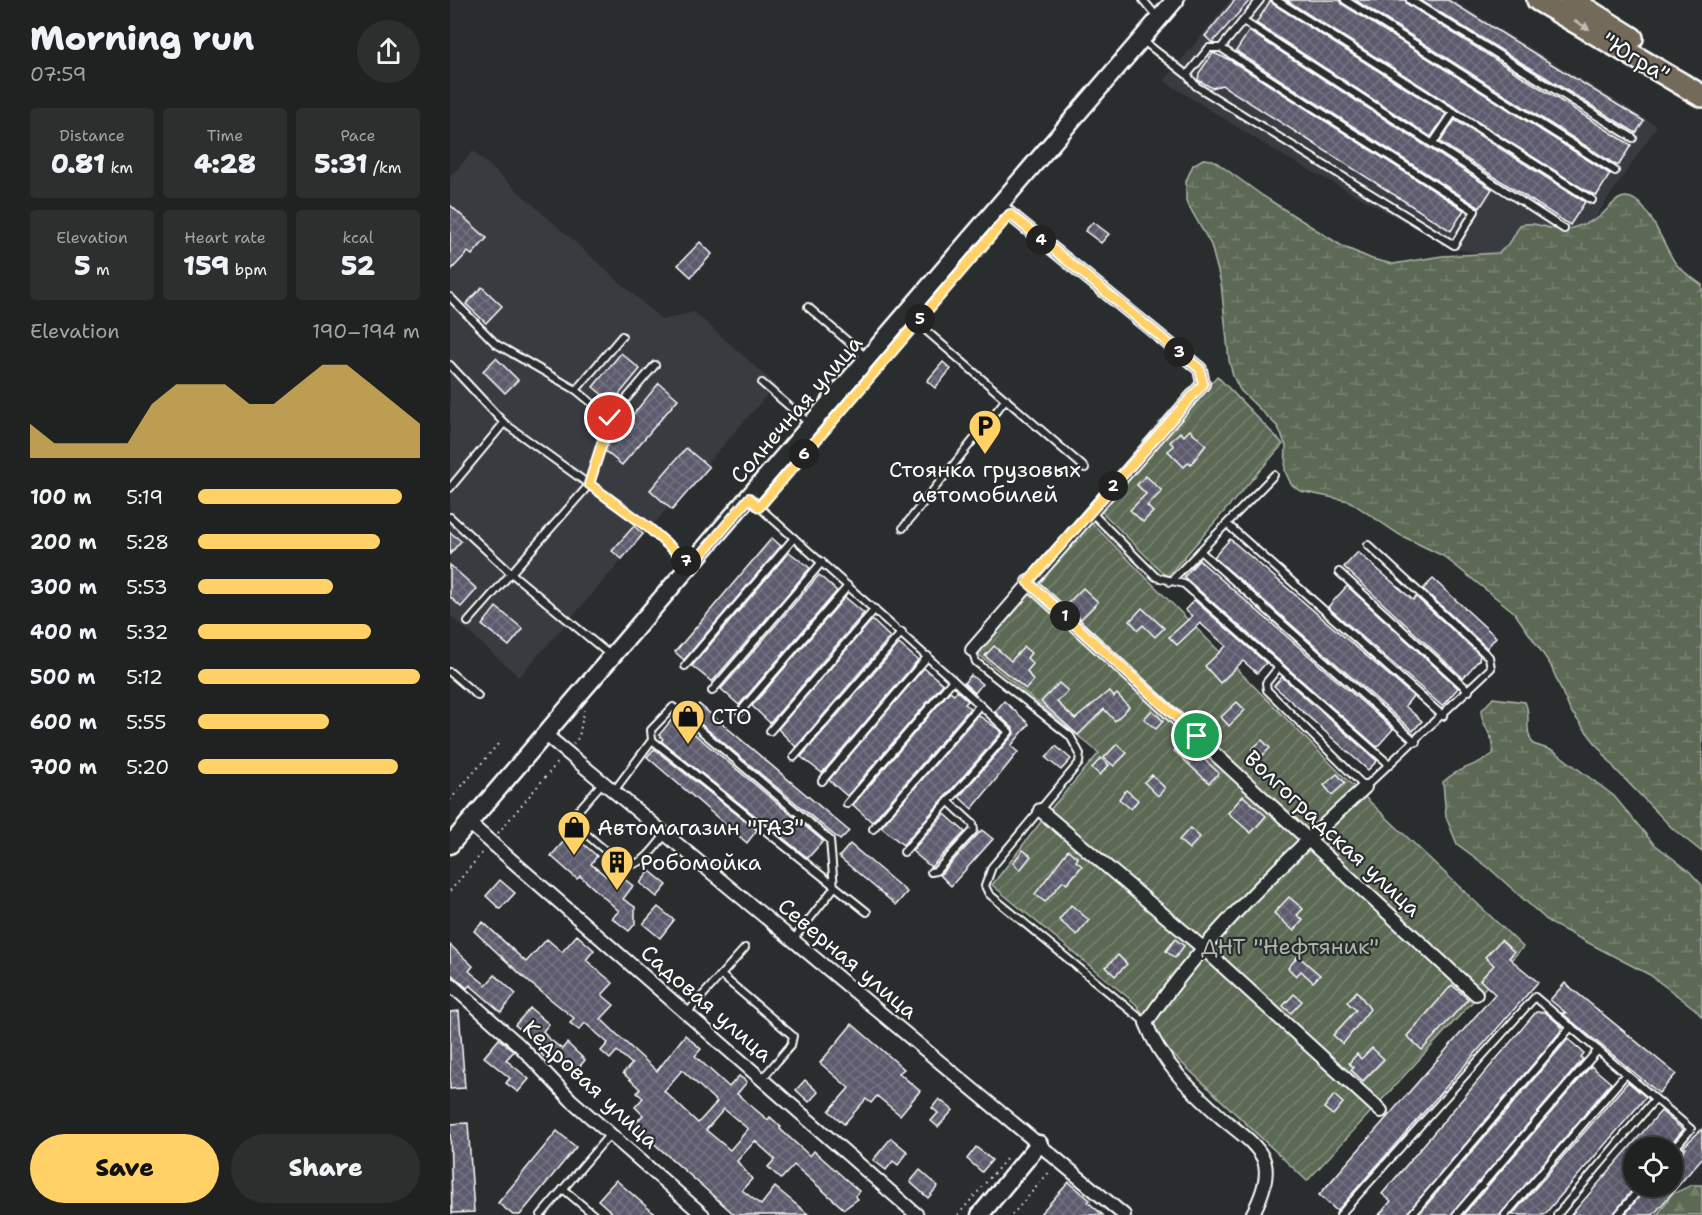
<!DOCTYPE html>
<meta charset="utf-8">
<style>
:root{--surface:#202222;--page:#2d2f2f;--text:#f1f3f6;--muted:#a2a4a5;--line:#3d3f40;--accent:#ffd166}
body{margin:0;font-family:"Shantell Sans",sans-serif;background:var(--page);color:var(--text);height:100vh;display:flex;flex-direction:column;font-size:22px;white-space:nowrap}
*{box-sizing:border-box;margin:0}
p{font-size:20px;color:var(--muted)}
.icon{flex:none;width:33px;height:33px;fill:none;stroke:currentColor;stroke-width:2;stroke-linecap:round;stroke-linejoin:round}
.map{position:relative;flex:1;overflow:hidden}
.drawer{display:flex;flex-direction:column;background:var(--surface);width:450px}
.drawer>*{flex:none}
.tools{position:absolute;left:1173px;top:1137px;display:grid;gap:12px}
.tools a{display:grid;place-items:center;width:60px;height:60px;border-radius:50%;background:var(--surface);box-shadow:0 3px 15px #0003,0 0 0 2px var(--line);font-size:30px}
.pin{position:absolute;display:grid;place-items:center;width:51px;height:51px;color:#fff;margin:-26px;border:3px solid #fff;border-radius:50%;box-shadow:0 2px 6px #0007}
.km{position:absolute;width:30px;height:30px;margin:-15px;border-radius:50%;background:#222;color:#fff;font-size:16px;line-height:30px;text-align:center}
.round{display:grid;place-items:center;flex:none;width:63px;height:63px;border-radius:32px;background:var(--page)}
.overview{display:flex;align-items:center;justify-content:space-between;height:102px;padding:0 30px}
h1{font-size:33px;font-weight:800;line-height:45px}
.metrics{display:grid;grid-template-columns:repeat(3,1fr);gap:9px;height:102px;padding:6px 30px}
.metrics div{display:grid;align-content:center;border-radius:6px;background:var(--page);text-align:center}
.metrics b{font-size:26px;font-weight:800}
.metrics small{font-size:16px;font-weight:400}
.metrics p{font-size:16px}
.chart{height:168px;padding:12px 30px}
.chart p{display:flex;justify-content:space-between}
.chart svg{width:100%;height:108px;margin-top:6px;fill:var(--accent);opacity:.7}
.primary-button{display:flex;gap:12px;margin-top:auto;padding:12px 30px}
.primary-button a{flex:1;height:69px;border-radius:36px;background:var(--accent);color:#111;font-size:24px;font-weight:800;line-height:69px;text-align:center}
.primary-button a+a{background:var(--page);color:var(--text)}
ul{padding:0 30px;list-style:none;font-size:20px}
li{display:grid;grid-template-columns:96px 72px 1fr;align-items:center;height:45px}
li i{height:15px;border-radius:8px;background:var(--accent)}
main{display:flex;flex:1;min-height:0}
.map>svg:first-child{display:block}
</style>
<main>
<section class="drawer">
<div class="overview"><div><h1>Morning run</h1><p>07:59</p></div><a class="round"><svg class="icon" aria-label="share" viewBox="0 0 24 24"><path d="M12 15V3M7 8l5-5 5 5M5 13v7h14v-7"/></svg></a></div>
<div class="metrics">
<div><p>Distance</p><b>0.81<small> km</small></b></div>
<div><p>Time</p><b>4:28</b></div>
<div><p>Pace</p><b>5:31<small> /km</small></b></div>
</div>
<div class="metrics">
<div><p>Elevation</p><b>5<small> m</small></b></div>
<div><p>Heart rate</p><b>159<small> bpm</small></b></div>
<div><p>kcal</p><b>52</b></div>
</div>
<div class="chart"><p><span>Elevation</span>190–194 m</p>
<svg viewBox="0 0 160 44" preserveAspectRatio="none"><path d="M0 44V30L10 38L20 38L30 38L40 38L50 22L60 14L70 14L80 14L90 22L100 22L110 14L120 6L130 6L140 14L150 22L160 30V44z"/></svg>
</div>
<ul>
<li><b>100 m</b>5:19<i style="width:92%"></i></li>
<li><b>200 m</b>5:28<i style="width:82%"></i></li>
<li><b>300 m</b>5:53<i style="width:61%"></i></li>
<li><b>400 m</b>5:32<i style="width:78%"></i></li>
<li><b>500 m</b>5:12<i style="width:100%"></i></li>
<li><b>600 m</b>5:55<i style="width:59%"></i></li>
<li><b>700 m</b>5:20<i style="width:90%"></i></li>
</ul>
<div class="primary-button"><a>Save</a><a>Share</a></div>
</section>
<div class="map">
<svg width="1252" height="1215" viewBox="0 0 1252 1215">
<defs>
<pattern id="forest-firs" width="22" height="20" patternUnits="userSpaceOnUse" patternTransform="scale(1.5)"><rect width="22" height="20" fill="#5c6b54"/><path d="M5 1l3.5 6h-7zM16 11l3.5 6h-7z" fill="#74816e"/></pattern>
<pattern id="wetland-marsh" width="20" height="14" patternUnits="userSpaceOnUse" patternTransform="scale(1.5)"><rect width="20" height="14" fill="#5c6b54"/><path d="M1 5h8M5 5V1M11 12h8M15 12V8" fill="none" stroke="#74816e"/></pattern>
<pattern id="garden-furrows" width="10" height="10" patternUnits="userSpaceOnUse" patternTransform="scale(1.5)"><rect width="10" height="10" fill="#5c6b54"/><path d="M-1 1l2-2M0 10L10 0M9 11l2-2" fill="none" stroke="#74816e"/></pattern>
<pattern id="building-cross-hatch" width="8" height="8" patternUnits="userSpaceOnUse" patternTransform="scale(1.5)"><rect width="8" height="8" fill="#5b5a6c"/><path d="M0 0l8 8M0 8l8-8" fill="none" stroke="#747382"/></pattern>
</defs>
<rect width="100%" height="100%" fill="#2a2d2e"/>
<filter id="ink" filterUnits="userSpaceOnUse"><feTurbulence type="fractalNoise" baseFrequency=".0167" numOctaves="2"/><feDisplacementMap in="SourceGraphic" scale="12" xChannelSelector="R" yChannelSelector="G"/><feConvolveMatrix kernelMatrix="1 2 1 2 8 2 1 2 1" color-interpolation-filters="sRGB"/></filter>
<g filter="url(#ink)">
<g fill="#393a41">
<path d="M781,0H1003L1207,126L1114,264L1004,249L830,154L714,81Z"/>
<path d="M23,151L212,320L244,312L326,385L69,677L0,615V177Z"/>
</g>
<path fill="url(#forest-firs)" stroke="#aeb5aa" stroke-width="1.5" d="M1242,1185H1252V1215H1207L1222,1194Z"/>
<g fill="url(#wetland-marsh)" stroke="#aeb5aa" stroke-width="1.5">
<path d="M753,159L763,160L813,196L892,246L922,259L943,264L992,256L1049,253L1061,241L1070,225C1087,220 1102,233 1119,229C1128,226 1142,222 1149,217C1157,211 1162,202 1171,198C1196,188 1215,253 1227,265C1234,273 1244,279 1252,285V852L1223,829L1166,770L1120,710L1100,664L1064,612L993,556L950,535L899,501L850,491L841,484L835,471L836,446L828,427L790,390L783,376L779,360L771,283L761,245L736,201V181L743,165Z"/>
<path d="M1043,698L1075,702C1082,716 1073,728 1083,744L1104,751L1164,796L1203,843L1239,871L1252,885V1017L1245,1009L1200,975L1100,923L1039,868L1007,844L996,817L993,782C1009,767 1025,767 1043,754C1046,737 1032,728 1031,711Z"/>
</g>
<g fill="url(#garden-furrows)" stroke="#aeb5aa" stroke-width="1.5">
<path d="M767,376L833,444L717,577L651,511Z"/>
<path d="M640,521L899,782L1073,947L857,1181L719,1051L686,1004L542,885L604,805L649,753L528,654Z"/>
</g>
<g fill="url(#building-cross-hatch)" stroke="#fff" stroke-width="1.5" fill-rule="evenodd">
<path d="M785,0H800L762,43L755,36Z"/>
<path d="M821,0L823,4L996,114L981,137L806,23Z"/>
<path d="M836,0H890L892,4L1160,174L1147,195L1140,193Z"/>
<path d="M905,0H955L957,4L1181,145L1169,165H1166Z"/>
<path d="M970,0H998L1194,121L1186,133Z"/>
<path d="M799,31L1042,189L1030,208L786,51Z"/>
<path d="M763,53L780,60L1014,210L1001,231L772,85L762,88L748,80L749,73Z"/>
<path d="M1005,120L1135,202L1120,225L990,142Z"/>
<path d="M0,205L37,238L22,255L18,252L0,271Z"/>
<path d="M643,222L659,234L651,243L635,231Z"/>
<path d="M250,242L262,254L241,277L228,265Z"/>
<path d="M32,287L52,306L36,323L16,304Z"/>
<path d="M171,353L190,369L162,403L143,387Z"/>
<path d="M46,358L68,380L55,393L33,371Z"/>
<path d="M493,362L501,369L485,388L477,381Z"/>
<path d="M209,383L228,399L172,465L155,451L157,446Z"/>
<path d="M740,430L756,445L741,464L739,462L734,467L718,451L724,446L720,442L730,432L734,436Z"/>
<path d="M236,448L259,467L222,510L200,490Z"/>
<path d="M696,476L712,491L697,506L703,512L693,522L680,510L696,494L687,485Z"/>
<path d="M184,526L193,534L172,559L162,551Z"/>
<path d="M0,532L11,541L0,554Z"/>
<path d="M322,538L331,546L234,660L225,652Z"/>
<path d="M780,539L963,696L955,706L972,721L963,731L764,557Z"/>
<path d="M339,552L360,568L262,682L242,666Z"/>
<path d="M908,552L963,600L966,597L1030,655L1029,660L1013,678L894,567Z"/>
<path d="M749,560L943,729L927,747L734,577Z"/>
<path d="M0,565L27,589L11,607L0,597Z"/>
<path d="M369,575L387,591L289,705L271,689Z"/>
<path d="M983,579L1046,637L1037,648L973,589Z"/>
<path d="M897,586L1008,688L992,706L878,607Z"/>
<path d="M633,588L648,602L631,619L616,605Z"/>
<path d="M395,597L414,613L320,723L302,706Z"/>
<path d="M744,600L816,663L807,673L793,661L770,683L755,666L776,646L750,623L727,645L719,637L742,616L735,610Z"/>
<path d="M46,607L73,629L59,646L32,625Z"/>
<path d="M692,608L714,628L705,637L693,625L688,630L680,621Z"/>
<path d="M422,620L440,637L346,747L328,729Z"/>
<path d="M449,644L468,660L372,773L351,757Z"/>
<path d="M544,646L561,661L574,647L581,653L577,658L583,664L577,671L583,681L576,689L535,656Z"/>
<path d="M474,668L493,684L397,796L379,780Z"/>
<path d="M521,675L532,684L525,693L514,683Z"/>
<path d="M832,677L927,761L918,770L824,686Z"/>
<path d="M609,683L618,691L607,702L625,719L659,691L664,697L667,694L679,707L665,721L654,709L628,735L591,702Z"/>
<path d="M500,691L504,694L507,691L518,701L515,704L520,708L422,822L403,805Z"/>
<path d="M554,701L579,724L561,746L568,752L522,809L509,797L564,734L563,728L545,712Z"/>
<path d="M787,702L795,710L779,726L771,717Z"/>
<path d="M249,704L399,831L390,840L240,715Z"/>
<path d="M702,710L713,721L706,729L694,719Z"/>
<path d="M528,715L552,732L453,845L431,827Z"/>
<path d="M224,717L373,841L358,858L211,741L213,739L209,735Z"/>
<path d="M812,740L820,748L811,757L802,749Z"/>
<path d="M734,741L769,773L759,783L724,751Z"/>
<path d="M667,744L677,753L664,766L654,758Z"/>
<path d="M606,746L621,759L611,770L596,758Z"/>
<path d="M204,749L307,830L297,843L197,757Z"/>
<path d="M651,758L659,765L650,775L642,768Z"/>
<path d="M887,774L895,783L882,795L874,785Z"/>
<path d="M702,775L715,788L708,796L694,782Z"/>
<path d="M676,790L688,800L681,809L669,799Z"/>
<path d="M793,796L816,816L801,833L778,813Z"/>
<path d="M495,814L515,832L481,867L462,851Z"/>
<path d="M740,828L750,837L739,849L729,840Z"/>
<path d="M532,830L543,839L501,886L490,875Z"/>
<path d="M121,833L147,856L141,864L156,876L158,874L165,879L169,875L183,886L173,899L185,907V924L179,931L162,918L169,911L130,876L127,879L101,856Z"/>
<path d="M400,844L457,892L446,905L389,857Z"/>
<path d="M573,850L581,856L570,870L563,863Z"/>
<path d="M618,850L628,858L626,861L632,866L617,884L613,881L595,902L585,894Z"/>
<path d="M200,871L217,885L207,897L190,883Z"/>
<path d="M50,880L65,893L50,909L36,896Z"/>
<path d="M839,897L853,909L847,915L853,920L844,931L824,913Z"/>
<path d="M621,905L639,920L627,935L609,920Z"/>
<path d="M208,907L224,920L210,938L193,924Z"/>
<path d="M33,922L76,962L97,939L112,952L127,935L144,950L136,960L163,983L152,995L164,1005L151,1019L175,1042L207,1071L235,1035L251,1049L245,1056L279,1087L289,1076L297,1082L287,1094L318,1120L320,1117L331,1127L330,1129L360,1156L364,1151L409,1191L405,1196L408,1199L394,1209L344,1165L331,1179L318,1167L325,1159L305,1141L287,1161L302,1179L292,1190L311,1205L325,1187L359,1215H285L192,1133L189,1135L181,1128L193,1115L185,1107L193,1098L187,1093L190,1089L173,1073L182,1064L167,1051L160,1059L151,1051L158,1043L135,1023L129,1030L120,1023L124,1018L80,983L24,931ZM232,1070L267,1102L248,1123L214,1091ZM274,1109L298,1129L280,1150L256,1130Z"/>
<path d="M725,939L734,946L725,958L716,951Z"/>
<path d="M1051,940L1064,952L1059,958L1088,982L887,1211L869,1195L1045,994L1030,980L1044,965L1035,957Z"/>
<path d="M0,945L23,966L19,971L36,985L45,975L66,994L51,1012L20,985L17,988L0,973Z"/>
<path d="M668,955L677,964L665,976L656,967Z"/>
<path d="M848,956L870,975L863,982L851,971L846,976L838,968Z"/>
<path d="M1115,983L1226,1074L1209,1093L1112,1013H1116L1100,1000Z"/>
<path d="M1002,985L1018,999L972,1050L957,1036Z"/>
<path d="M907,991L920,1009L893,1044L883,1035L906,1010L897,1002Z"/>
<path d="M844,994L852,1001L841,1013L833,1006Z"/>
<path d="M80,1008L99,1024L93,1031L97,1037L112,1049L117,1043L135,1060L123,1074L101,1055L98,1060L91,1054L94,1050L65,1025Z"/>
<path d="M9,1011L15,1088L0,1089V1012Z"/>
<path d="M1086,1012H1095L1112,1027L1110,1032L956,1215H929L941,1201L932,1194Z"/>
<path d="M402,1024L454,1069L449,1073L470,1091L450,1115L427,1096L421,1103L416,1099L394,1124L379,1111L399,1088L370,1063Z"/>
<path d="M49,1039L64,1051L56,1060L79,1079L68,1092L56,1083L60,1078L34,1057Z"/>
<path d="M1118,1039L1134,1053L1131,1057L1133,1059L1001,1215H968Z"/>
<path d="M922,1048L934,1059L913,1081L901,1070L904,1068L899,1063L907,1054L911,1059Z"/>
<path d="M1141,1066L1161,1083L1050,1215H1013Z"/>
<path d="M355,1080L368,1092L359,1102L346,1090Z"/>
<path d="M1178,1082L1196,1097L1094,1215H1062Z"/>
<path d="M884,1095L893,1103L883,1115L874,1108Z"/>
<path d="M489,1099L503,1110L488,1127L481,1121L488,1113L482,1108Z"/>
<path d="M1211,1111L1233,1130L1218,1148H1184L1185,1186L1163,1215H1121Z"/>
<path d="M18,1123L24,1212L2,1213L0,1124Z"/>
<path d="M1252,1129V1158L1203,1215H1175L1197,1186H1222V1163L1236,1148H1232Z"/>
<path d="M107,1131L126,1147L70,1215H63L48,1203Z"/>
<path d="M441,1138L458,1152L448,1165L443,1161L436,1170L423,1160Z"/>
<path d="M526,1147L542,1160L532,1172L517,1159Z"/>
<path d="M470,1170L488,1186L478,1198L460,1182Z"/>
<path d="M166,1180L206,1215H165L148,1200Z"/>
<path d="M619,1182L640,1200L638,1202L653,1215H589Z"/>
</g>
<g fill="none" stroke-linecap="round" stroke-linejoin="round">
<defs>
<g id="lane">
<path d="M693,0L708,18"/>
<path d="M826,0L1142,200"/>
<path d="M895,0L1165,171"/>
<path d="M960,0L1183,138"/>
<path d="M793,21L1114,229"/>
<path d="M692,40L737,75"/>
<path d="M771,48L1025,211L1004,245L746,86L737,75L759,48H771L810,0"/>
<path d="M983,143L1004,112"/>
<path d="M0,297L46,344L126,390L160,418"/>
<path d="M358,307L416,357"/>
<path d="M458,315L635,468"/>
<path d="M0,365L54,423"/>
<path d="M312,383L360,424"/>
<path d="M126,390L172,336"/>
<path d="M0,488L54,423L199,528L239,564"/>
<path d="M299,498L503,680L397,804"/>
<path d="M641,512L706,577L734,584L940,765"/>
<path d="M0,517L61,573L161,656"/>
<path d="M777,524L993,716"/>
<path d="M453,528L556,399"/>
<path d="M750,551L966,742"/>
<path d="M889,572L1019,691"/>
<path d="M720,582L824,475"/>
<path d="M18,622L139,485L160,418L205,365"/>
<path d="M522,650L526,662L620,736L630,754L629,763L542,867L535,886L539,894L696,1023"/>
<path d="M235,666L344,538"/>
<path d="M829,667L816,683L817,690L915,787L1041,668L1039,657L918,545"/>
<path d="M0,672L28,696"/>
<path d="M262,691L372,562"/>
<path d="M290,712L398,586"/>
<path d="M320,731L425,609"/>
<path d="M344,757L452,632"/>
<path d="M372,781L478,656"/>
<path d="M153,782L120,820L172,865C193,868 203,849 215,835"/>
<path d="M164,791L202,740"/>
<path d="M423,829L529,706"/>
<path d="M454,852L559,732L503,680"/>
<path d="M481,872L486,871L524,830L523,824L499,802"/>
<path d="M343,940L384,888L380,840L223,707L201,730L202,740L417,912"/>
<path d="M271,975L343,1036L341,1045L312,1079"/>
<path d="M237,1013L295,948"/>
<path d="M113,1189L144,1215"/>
<path d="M91,1215L160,1134"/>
<path d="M890,1215L1085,997L1241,1129L1222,1151"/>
<path d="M961,1215L1121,1027"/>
<path d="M1006,1215L1148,1050"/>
<path d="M1055,1215L1176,1074"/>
<path d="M1107,1215L1205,1099"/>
<path d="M1168,1215L1192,1186"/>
</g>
<g id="street">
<path d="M578,582L1026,994"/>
<path d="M522,650L753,384L750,369L550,206"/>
<path d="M96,735L674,1215"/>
<path d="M590,810L753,948L931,1111"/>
<path d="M19,823L467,1215"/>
<path d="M0,984L69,1045L121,1100L253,1215"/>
<path d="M802,1215C810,1200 821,1175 813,1158C804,1141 787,1131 773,1119C742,1091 711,1063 696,1023C757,933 836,860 915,787"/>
</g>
<g id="secondary">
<path d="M0,845L725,0"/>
<path d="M530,1215L589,1144"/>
</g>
<g id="highway">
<path d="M1088,0L1252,96"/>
<path d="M1121,0L1182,38"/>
</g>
</defs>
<use href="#lane" stroke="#fff" stroke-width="10"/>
<use href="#street" stroke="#fff" stroke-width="16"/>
<use href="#secondary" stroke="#fff" stroke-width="21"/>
<use href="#highway" stroke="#fff" stroke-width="26"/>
<g stroke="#fff" stroke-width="2" stroke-dasharray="1.5 4.5" stroke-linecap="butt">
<path d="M123,744L129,737L134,710"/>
<path d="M0,800L48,744"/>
<path d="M48,833L108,762"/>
<path d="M0,891L33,852"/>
<path d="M508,1215L557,1158"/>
<path d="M562,1215L601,1170"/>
</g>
<use href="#lane" stroke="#2a2d2e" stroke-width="6"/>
<use href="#street" stroke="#2a2d2e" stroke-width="12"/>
<use href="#secondary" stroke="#2a2d2e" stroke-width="16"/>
<use href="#highway" stroke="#736b5a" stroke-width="21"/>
</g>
<defs><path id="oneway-solid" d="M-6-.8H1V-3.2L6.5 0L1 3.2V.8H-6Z" transform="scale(1.5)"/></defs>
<use fill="#c0bcb5" href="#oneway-solid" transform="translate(1132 25) rotate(30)"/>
</g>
<g fill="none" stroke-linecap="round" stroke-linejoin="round" filter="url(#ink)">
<defs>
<path id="route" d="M160,418L139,484L199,528L242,566L299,498L309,507L560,214L750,369L753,384L578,582L747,736"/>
</defs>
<use href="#route" stroke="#fff" stroke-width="12"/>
<use href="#route" stroke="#ffd166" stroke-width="8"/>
</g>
<defs>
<symbol id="parking-pin" viewBox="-11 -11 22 30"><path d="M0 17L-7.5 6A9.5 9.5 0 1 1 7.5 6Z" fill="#ffd166" stroke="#2a2d2e"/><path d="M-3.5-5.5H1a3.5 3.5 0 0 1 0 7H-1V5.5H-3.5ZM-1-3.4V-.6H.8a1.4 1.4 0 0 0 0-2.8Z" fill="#111"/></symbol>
<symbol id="shop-pin" viewBox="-11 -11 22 30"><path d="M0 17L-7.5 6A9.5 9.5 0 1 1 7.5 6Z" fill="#ffd166" stroke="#2a2d2e"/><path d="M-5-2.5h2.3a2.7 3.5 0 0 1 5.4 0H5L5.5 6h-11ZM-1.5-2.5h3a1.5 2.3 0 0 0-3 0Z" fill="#111"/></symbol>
<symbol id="building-pin" viewBox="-11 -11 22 30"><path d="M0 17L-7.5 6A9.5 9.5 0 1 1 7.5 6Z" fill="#ffd166" stroke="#2a2d2e"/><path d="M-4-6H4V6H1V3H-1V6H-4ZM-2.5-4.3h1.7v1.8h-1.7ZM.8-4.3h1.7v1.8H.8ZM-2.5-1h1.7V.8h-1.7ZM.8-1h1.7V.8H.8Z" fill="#111"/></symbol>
</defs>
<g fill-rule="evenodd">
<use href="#parking-pin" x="516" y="407" width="38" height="52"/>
<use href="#shop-pin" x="219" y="697" width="38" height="52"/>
<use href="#shop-pin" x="105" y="808" width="38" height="52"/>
<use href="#building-pin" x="148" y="843" width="38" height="52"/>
</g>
<g text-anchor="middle" stroke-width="4.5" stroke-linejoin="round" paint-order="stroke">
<g font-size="22" fill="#fff" stroke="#2a2d2e">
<text transform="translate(1186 57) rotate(31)" y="8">"Югра"</text>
<text transform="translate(346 409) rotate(-49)" y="8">Солнечная улица</text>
<text transform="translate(883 833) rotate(43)" y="8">Волгоградская улица</text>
<text transform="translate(398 958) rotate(40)" y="8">Северная улица</text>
<text transform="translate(257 1003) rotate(41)" y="8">Садовая улица</text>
<text transform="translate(141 1084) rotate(43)" y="8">Кедровая улица</text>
</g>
<g font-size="22" fill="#fff" stroke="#2a2d2e" text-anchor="start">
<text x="535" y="477" text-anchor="middle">Стоянка грузовых<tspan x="535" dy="25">автомобилей</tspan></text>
<text x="261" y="724">СТО</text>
<text x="147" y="835">Автомагазин "ГАЗ"</text>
<text x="190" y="870">Робомойка</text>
</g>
<g font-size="22" fill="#aeb5aa" stroke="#2a2d2e">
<text x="840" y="954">ДНТ "Нефтяник"</text>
</g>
</g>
</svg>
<div class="tools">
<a><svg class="icon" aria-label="locate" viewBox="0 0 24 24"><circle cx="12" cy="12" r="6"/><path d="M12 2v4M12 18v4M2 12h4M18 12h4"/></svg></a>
</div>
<div class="pin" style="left:747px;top:736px;background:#1e9e55"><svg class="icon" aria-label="arrive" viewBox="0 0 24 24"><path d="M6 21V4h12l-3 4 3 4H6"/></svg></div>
<div class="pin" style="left:160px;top:418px;background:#d93025"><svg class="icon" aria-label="check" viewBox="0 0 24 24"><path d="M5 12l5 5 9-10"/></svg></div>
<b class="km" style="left:615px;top:616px">1</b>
<b class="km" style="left:663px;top:486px">2</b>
<b class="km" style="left:729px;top:352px">3</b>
<b class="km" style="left:591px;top:240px">4</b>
<b class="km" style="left:470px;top:319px">5</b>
<b class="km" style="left:354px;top:454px">6</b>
<b class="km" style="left:236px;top:561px">7</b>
</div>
</main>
